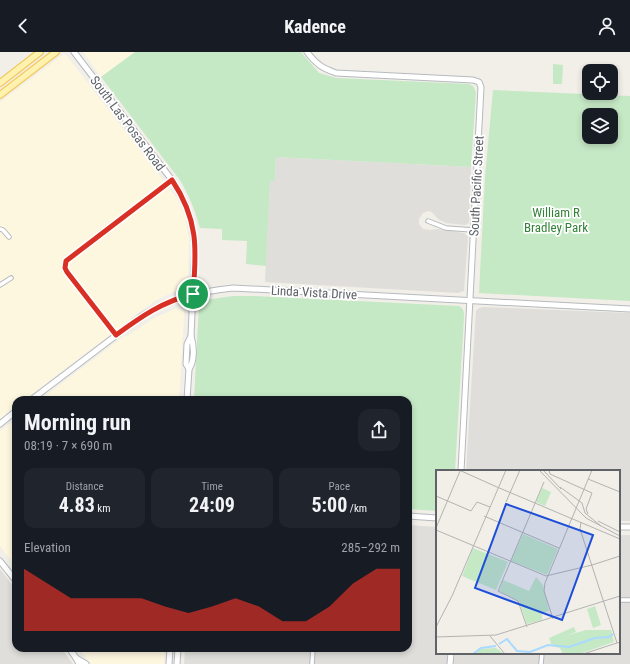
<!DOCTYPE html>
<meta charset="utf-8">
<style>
:root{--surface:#171b24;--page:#20242c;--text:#f1f3f6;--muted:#9ea1a6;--accent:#d93025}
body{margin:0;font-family:"Roboto Condensed",sans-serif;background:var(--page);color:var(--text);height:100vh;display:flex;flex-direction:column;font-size:15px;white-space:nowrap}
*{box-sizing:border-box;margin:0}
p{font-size:13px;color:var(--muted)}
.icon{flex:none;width:22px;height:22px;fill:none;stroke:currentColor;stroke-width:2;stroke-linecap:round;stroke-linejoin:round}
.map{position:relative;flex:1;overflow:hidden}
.sheet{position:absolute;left:12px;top:344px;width:400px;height:256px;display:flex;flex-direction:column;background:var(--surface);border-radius:12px;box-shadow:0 2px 6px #0003}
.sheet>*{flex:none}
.tools{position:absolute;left:582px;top:12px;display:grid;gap:8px}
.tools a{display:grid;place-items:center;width:36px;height:36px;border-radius:8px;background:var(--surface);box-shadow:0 2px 6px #0003;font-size:20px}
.pin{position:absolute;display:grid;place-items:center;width:34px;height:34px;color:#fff;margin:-17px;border:2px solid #fff;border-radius:50%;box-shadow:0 1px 4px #0007}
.round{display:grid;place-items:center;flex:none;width:42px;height:42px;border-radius:12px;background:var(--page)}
.summary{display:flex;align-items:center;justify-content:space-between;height:68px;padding:0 12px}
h1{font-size:22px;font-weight:700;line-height:30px}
.figures{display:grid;grid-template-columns:repeat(3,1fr);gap:6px;height:68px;padding:4px 12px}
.figures div{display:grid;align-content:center;border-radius:10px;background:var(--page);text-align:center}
.figures b{font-size:20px;font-weight:700}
.figures small{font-size:11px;font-weight:400}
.figures p{font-size:11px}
.chart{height:112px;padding:8px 12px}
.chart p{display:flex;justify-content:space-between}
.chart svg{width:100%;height:72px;margin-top:4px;fill:var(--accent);opacity:.7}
header{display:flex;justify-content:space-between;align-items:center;height:52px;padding:0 12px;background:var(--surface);font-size:18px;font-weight:700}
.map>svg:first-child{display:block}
</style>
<header><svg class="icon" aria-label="back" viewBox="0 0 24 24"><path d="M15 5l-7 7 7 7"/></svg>Kadence<svg class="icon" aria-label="person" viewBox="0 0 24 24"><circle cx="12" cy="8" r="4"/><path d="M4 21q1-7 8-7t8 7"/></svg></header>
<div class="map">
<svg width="630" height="612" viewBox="0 0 630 612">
<rect width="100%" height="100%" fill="#f1efe8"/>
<g fill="#fef7e0">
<path d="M83,0H135L101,25Z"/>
<path d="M64,2L67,4L177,146L185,164L189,186L188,229L182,237L173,240L153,250L24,348H16V354L0,367V50Z"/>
<path d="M175,257L182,258L184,260V264L179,348H40L124,284H127L154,266Z"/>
<path d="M16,367V515L0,494V379Z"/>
<path d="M78,596H165L164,612H91Z"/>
</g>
<g fill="#e0deda">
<path d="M276,105L471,115L469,171L465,173L446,171L438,167L433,161L429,159L423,161L419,167V172L423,177L430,178L438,177L464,181L468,185L464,239L458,241L265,230L270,129H275Z"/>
<path d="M484,255L630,261V469H619V419H466L476,259L479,256Z"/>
<path d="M408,473L437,475V601H619V483H630V612H184L185,596H408Z"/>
<path d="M0,517L16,538V596H61L73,612H0Z"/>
</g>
<g fill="#c5e8c5" fill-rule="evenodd">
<path d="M135,0H301L319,21L336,26L469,32L473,34L476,40L471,115L276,105L275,129H270L266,214L246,212L247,189L222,188V177L200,176C195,158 189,143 180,128L101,25Z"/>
<path d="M553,12L563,13L562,32H553Z"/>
<path d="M493,38L630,44V249L479,241L485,125ZM589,63H611V85H589Z"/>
<path d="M233,244H254L459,254C464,257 464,260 464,265L455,419H437V459L408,457V348H194L199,253L201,249L205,248Z"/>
</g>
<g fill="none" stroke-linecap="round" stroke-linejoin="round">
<defs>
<g id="street">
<path d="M428,169L446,176L473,178"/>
<path d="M0,177L3,178L9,185"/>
<path d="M0,233L11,226"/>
<path d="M116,283L67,220L65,216L66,209L172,128"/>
<path d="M619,548H630"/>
<path d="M312,612L313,596"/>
<path d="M541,612L542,601"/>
</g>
<g id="secondary">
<path d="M74,0L172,128L185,151L191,168L195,194L191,284C194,294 195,308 189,317"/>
<path d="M307,0C316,12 322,16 336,21L473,28L479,30L481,35L461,419"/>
<path d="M31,348L143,263C174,245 197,240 233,236L630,257"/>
<path d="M187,348L189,317L186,312L187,292L191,284"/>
<path d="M0,372L16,359"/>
<path d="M408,464L437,466"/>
<path d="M619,475H630"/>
<path d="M0,509L16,529"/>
<path d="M69,596L76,606L79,612"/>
<path d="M76,606L86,612"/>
<path d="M169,612L170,596"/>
<path d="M177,612L178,596"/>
<path d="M450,612L451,601"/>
</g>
<g id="primary">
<path d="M0,31L40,0"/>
<path d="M0,43L56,0"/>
</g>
</defs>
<use href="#street" stroke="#b5b8bc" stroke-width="5.5"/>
<use href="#secondary" stroke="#b6babf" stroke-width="7"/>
<use href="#primary" stroke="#f2c960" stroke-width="8"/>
<use href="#street" stroke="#fff" stroke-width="3.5"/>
<use href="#secondary" stroke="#fff" stroke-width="5"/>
<use href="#primary" stroke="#fff2af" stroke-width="5.5"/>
</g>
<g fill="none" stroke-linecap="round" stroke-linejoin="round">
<defs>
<path id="route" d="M172,128C198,167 197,196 193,242C162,250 142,264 116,283L67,220L65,216L66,209Z"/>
</defs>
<use href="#route" stroke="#fff" stroke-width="8"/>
<use href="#route" stroke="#d93025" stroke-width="5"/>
</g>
<g text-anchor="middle" stroke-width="3.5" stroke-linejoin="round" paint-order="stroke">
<g font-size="13" fill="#5f6368" stroke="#fff">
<text transform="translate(128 71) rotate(53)" y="5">South Las Posas Road</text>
<text transform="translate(476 134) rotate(-87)" y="5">South Pacific Street</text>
<text transform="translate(314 240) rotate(3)" y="5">Linda Vista Drive</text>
</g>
<g font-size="13" fill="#348238" stroke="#fff">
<text x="556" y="165">William R<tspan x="556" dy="15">Bradley Park</tspan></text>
</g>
</g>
<g transform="translate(436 418)">
<rect width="184" height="184" fill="#f1efe8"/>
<path d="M106,18L115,22L109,36L100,32ZM87,64L122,79L111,105L75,91ZM37,78L72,92L60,120L26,106ZM100,107L107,115L113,141L106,143V150L91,154L83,131L63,121L67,110L93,121ZM159,136L165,155L157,158L151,139ZM138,157L140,162L129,166L150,160H175L178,172L143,184H127L124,178L116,176L113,168ZM60,178L68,184H39L43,179Z" fill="#c5e8c5"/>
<path fill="none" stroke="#aadaff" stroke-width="2" d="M63,174L71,169L81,181L94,182L112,175L133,177L159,168L173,167L177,164M37,184L45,178L60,176"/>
<path fill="none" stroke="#b3b3b1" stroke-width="1" d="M23,0L61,17M103,0L150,48L184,66M107,0L125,19M113,0L114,4L156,23L150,39L152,44M152,9L184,22M61,17L184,69M124,17L146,33L149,43L165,56M0,26L35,41L41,32L54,37M70,32L84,0M48,46L123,78M162,51L184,62M145,52L144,59L181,173M0,58L24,1M0,60L110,106L156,95M156,95L184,86M117,149L108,121L109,113L156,0M0,157L16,126L70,0M91,157L82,131L62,121L108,12M54,166L69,184M0,167L60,165L184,126M147,184L184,172"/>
<path fill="#1d4ed8" fill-opacity="0.15" stroke="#1d4ed8" stroke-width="2" d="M70,34L157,65L126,150L39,118Z"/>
<rect width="184" height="184" fill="none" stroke="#5f6368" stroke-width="2"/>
</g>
</svg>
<div class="tools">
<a><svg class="icon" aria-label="locate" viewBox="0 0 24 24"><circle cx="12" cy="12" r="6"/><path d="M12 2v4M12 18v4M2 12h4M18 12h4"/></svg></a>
<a><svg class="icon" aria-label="layers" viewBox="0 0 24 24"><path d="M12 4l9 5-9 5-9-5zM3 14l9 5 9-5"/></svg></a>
</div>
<div class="pin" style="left:193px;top:242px;background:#1e9e55"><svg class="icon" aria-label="arrive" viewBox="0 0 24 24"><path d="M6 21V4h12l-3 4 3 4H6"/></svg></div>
<section class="sheet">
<div class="summary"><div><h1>Morning run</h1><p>08:19 · 7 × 690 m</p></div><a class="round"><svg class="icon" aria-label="share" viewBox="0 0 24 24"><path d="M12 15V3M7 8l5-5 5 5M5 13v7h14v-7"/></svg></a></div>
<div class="figures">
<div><p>Distance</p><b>4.83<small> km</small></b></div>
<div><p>Time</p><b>24:09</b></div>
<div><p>Pace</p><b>5:00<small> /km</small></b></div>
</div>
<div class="chart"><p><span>Elevation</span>285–292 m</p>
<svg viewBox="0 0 160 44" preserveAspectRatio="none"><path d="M0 44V6L10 15L20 24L30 24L40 24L50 24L60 29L70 33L80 29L90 24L100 29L110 38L120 38L130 29L140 15L150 6L160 6V44z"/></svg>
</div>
</section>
</div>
